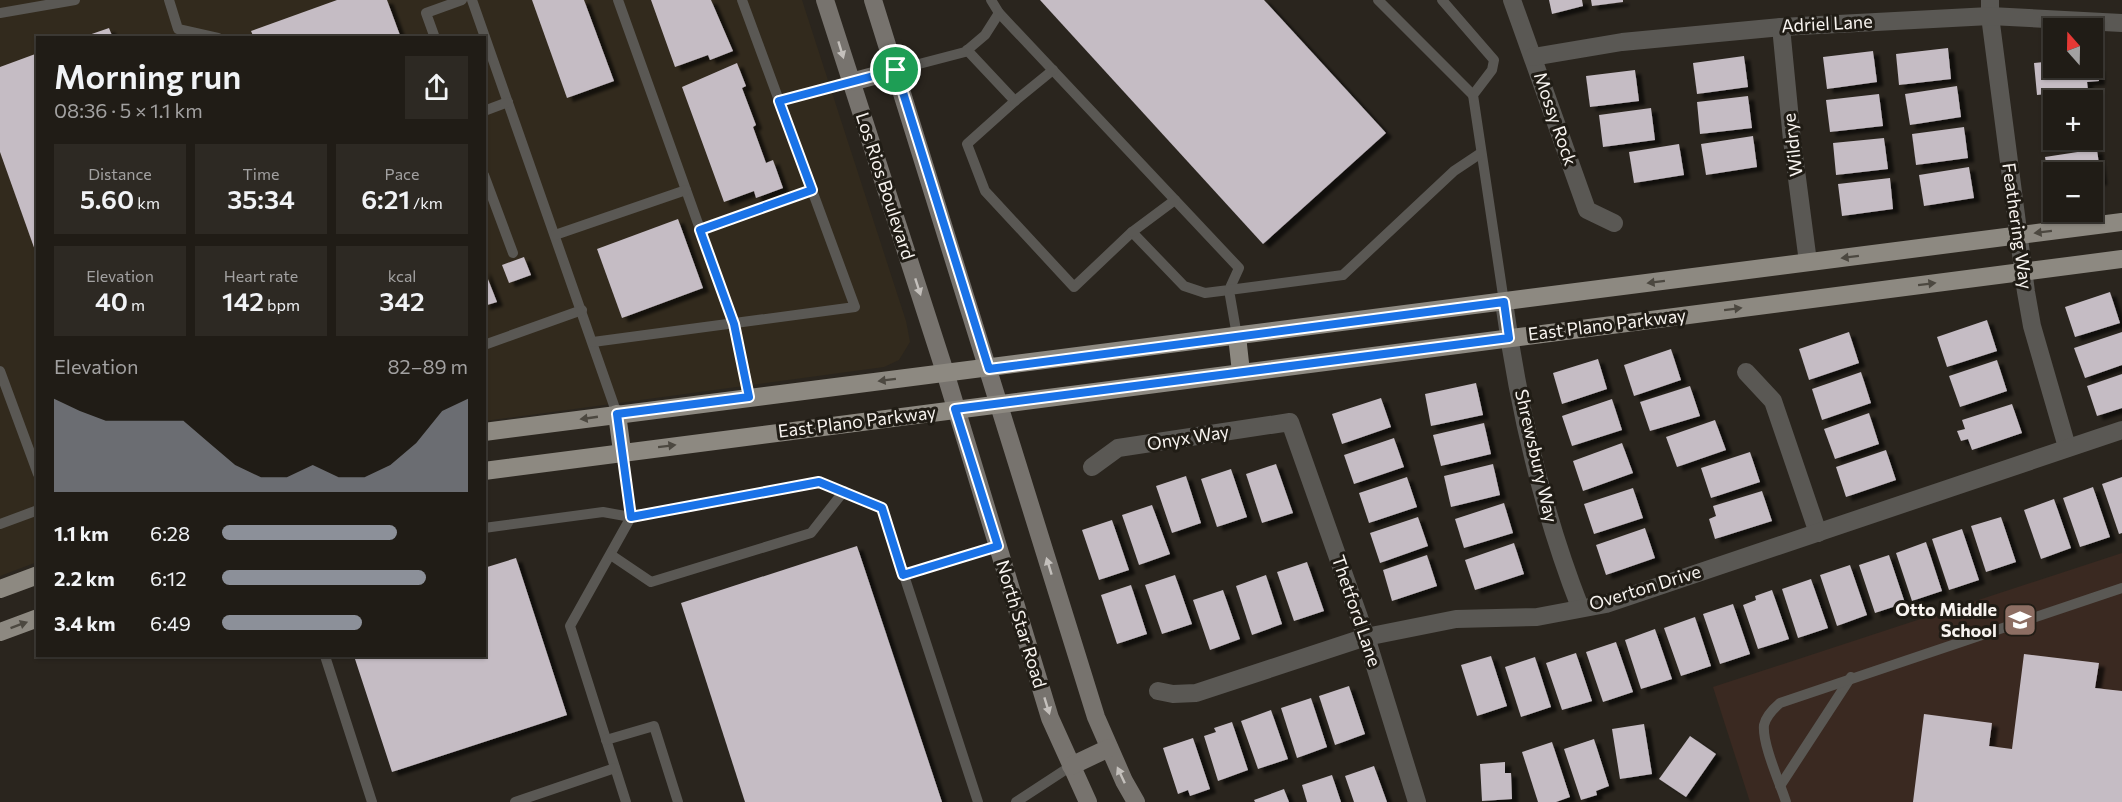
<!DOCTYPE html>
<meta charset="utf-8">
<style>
:root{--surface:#201c16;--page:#2d2923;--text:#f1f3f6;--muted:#a2a1a1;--line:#3d3a35;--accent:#8c9099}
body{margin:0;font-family:Commissioner,sans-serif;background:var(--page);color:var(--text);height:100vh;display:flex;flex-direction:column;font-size:22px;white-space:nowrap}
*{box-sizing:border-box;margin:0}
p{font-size:20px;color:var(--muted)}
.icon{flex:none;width:33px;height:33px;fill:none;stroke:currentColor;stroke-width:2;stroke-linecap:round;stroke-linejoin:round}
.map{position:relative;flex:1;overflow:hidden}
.details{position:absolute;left:36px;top:36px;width:450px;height:621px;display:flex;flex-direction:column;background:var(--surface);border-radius:0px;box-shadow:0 2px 4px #0004,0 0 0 2px var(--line)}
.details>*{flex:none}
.needle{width:39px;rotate:340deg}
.buttons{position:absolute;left:2043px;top:18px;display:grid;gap:12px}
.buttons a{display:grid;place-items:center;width:60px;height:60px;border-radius:0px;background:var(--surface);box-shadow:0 2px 4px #0004,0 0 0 2px var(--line);font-size:30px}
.pin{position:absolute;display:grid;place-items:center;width:51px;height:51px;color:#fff;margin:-26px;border:3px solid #fff;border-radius:50%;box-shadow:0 2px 6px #0007}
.round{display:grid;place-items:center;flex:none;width:63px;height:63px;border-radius:0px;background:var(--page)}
.overview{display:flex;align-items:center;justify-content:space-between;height:102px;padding:0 18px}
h1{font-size:33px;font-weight:600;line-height:45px}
.metrics{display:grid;grid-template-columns:repeat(3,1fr);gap:9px;height:102px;padding:6px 18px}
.metrics div{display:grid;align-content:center;border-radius:0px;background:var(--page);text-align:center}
.metrics b{font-size:26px;font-weight:600}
.metrics small{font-size:16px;font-weight:400}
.metrics p{font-size:16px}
.chart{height:168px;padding:12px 18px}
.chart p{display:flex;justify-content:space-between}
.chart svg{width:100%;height:108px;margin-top:6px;fill:var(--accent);opacity:.7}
ul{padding:0 18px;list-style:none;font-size:20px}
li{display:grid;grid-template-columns:96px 72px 1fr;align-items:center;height:45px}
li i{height:15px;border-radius:8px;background:var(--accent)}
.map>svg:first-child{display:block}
</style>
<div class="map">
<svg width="2122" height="802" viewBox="0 0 2122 802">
<defs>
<filter id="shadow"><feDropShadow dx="6" dy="4" stdDeviation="1.5" flood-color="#0009"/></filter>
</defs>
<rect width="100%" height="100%" fill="#2a251e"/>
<path fill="#322a1d" d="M0,0H802L906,321L910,342L899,360L884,367L485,421L484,38H38L37,562L0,576Z"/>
<path fill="#3a2921" d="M2122,553V802H1750L1713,687Z"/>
<g fill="#c5bcc4" filter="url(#shadow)">
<path d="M337,0H387L401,38H254L251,31Z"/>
<path d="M532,0H584L614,81L567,98Z"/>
<path d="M651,0H711L733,51L710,60L708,55L675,67Z"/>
<path d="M1040,0H1264L1386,133L1263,244Z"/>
<path d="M1549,0H1582L1583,6L1552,14Z"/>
<path d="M1591,0H1623V2L1592,6Z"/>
<path d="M109,28L113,38H83V37Z"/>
<path d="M1948,48L1951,79L1899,85L1896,54Z"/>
<path d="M1873,51L1877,82L1827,89L1823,57Z"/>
<path d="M38,53V256H37L0,152V67Z"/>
<path d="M1744,56L1748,87L1697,94L1693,63Z"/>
<path d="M2054,61V68L2098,67L2099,81L2087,82L2088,90L2037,95L2034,63Z"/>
<path d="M737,63L746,86L742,88L756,125L753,127L766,163L773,160L783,188L756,198L754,191L724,202L682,87Z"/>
<path d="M1635,70L1639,101L1590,107L1586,76Z"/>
<path d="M1957,86L1961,117L1910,125L1905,94Z"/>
<path d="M1879,94L1883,126L1830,132L1826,100Z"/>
<path d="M1748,96L1752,128L1700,134L1697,102Z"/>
<path d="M1651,108L1655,140L1603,147L1599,115Z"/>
<path d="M2054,108V140L2045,142L2041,110Z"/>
<path d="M1964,127L1968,158L1916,165L1912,134Z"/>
<path d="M1753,136L1757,167L1706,175L1701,144Z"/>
<path d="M1884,138L1888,169L1836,175L1833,143Z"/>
<path d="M1679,144L1684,175L1634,183L1629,152Z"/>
<path d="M2097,149L2101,181L2092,182V172H2054V188L2050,189L2045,157Z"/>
<path d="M1969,167L1974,198L1924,206L1919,175Z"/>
<path d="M1890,178L1893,209L1842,216L1838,184Z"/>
<path d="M678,219L703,288L622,318L597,249Z"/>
<path d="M524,257L531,275L509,283L502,265Z"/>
<path d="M484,269L497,302L484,306Z"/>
<path d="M2110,292L2120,323L2075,337L2065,307Z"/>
<path d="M1987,320L1997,351L1947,367L1937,337Z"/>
<path d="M1849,332L1859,363L1809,380L1799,349Z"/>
<path d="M2122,332V365L2085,378L2074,348Z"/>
<path d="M1671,349L1681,380L1634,396L1624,365Z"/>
<path d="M1598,359L1607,389L1562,404L1553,373Z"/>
<path d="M1997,360L2007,391L1960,407L1949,376Z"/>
<path d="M1861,372L1871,403L1822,420L1812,389Z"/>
<path d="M2122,374V408L2097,416L2087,386Z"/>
<path d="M1476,383L1483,415L1431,426L1425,394Z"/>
<path d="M1690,386L1700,416L1650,431L1640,402Z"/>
<path d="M1381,398L1391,427L1342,444L1332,414Z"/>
<path d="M1612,399L1622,430L1572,446L1562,416Z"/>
<path d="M2012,404L2022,433L1972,450L1968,439L1961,441L1957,431L1965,429L1962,420Z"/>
<path d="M1869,413L1879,444L1835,459L1824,429Z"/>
<path d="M1715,420L1726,450L1677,467L1666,437Z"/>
<path d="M1484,423L1491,454L1441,466L1433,435Z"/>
<path d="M1394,438L1404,467L1354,484L1344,455Z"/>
<path d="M1622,443L1633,473L1583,491L1573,461Z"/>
<path d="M1886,450L1896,480L1846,497L1836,467Z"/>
<path d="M1750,452L1760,482L1711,498L1701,468Z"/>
<path d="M1276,464L1293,513L1262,523L1246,474Z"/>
<path d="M1493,464L1500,495L1451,507L1444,476Z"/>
<path d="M1231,469L1247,517L1217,527L1201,479Z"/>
<path d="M1186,476L1201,523L1172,533L1156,486Z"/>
<path d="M1407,477L1417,507L1369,523L1359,493Z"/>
<path d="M2122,477V533L2119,534L2102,484Z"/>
<path d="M2093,487L2110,537L2080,547L2063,498Z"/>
<path d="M1633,488L1643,518L1594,534L1584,504Z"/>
<path d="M1762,491L1772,521L1715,539L1709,519L1716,516L1713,506Z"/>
<path d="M2054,499L2071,548L2041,559L2024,510Z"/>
<path d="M1504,503L1513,533L1464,548L1455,519Z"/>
<path d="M1152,505L1170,554L1139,565L1122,515Z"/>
<path d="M1418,517L1428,546L1380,563L1370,533Z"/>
<path d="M2001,517L2016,562L1986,572L1971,526Z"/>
<path d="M1112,520L1129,570L1099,580L1082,530Z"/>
<path d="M1645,528L1655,558L1606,575L1596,545Z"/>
<path d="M1962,529L1979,580L1949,590L1932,539Z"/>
<path d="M1926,542L1942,591L1912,601L1896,553Z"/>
<path d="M1514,543L1524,574L1475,590L1465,560Z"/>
<path d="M857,546L942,802H745L681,603Z"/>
<path d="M1427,555L1437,586L1392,601L1383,570Z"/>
<path d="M1889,555L1905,603L1875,613L1859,565Z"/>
<path d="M516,558L567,715L392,772L354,656H484V568Z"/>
<path d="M1307,562L1324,611L1294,621L1277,572Z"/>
<path d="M1850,565L1867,615L1837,626L1820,575Z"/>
<path d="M1175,575L1192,624L1162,634L1145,585Z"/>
<path d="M1266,575L1282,624L1252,635L1236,586Z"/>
<path d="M1811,579L1828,628L1798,638L1782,589Z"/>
<path d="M1131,585L1147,634L1117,644L1101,595Z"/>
<path d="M1223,590L1240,639L1210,650L1193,600Z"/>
<path d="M1772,590L1789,639L1758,649L1743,605L1756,600L1755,596Z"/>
<path d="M1733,604L1750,654L1720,664L1703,614Z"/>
<path d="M1695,617L1711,666L1681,676L1664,628Z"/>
<path d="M1655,629L1672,679L1641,689L1625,640Z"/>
<path d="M1616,642L1633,692L1603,702L1586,652Z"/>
<path d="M1576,653L1592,701L1562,710L1546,663Z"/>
<path d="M2024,654L2099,663L2095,688L2122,691V802H1913L1924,714L1992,723L1989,746L2012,749Z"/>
<path d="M1491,656L1507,706L1477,716L1461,665Z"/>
<path d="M1535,657L1551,707L1521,717L1505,667Z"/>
<path d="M1349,686L1365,734L1335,745L1319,696Z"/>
<path d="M1311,698L1327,747L1297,758L1281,708Z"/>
<path d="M1271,710L1288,759L1258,769L1241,721Z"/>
<path d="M1232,722L1248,770L1218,781L1204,736L1216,732L1214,728Z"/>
<path d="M1644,724L1652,774L1620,779L1612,729Z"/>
<path d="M1690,736L1716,754L1686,797L1659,779Z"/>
<path d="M1193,738L1210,789L1190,796L1188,790L1178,794L1163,748Z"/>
<path d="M1594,739L1609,786L1596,791L1597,795L1581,800L1564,749Z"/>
<path d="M1552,742L1570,797L1556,802H1538L1522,752Z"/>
<path d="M1505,762V773H1511L1512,799L1482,801L1480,764Z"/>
<path d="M1374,766L1387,802H1354L1345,776Z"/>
<path d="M1332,775L1341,802H1307L1302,785Z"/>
<path d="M1284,789L1289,802H1255L1254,800Z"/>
</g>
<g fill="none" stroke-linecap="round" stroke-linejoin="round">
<g stroke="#5a5854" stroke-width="10">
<path d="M169,0L178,29L218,38"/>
<path d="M472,0L617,414"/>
<path d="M618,0L734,324L749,397"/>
<path d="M1378,0L1473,95"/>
<path d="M1442,0L1494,60L1492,70L1473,95L1504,302"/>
<path d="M0,13L75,0"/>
<path d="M435,38L426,13L462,0"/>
<path d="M967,50L1015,101L967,144L985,191L1074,287L1132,232L1184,286L1205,293L1229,290L1239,268L999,13"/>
<path d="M896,70L965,52L985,35L999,13L991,0"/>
<path d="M779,101L851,82"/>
<path d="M1015,101L1053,70"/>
<path d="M484,111L508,102"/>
<path d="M484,175L513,253"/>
<path d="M700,230L812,190"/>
<path d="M1132,232L1175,200"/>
<path d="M555,235L686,190"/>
<path d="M1237,336L1229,290L1343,275L1454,171L1481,153"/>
<path d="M593,342L855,307L742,0"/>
<path d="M484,345L582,310"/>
<path d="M0,371L38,474"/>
<path d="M622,451L631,517L570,626L626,802"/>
<path d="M0,524L38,510"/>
<path d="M484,528L603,512L631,517L819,482L882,508L978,802"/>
<path d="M611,555L651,582L811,533L844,491"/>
<path d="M903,575L998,546"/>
<path d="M325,656L372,802"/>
<path d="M606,740L654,726L678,802"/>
<path d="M1780,786L1851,677"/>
<path d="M515,802L615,768"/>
<path d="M1016,802L1071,766"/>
<path d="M1786,802C1780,783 1762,744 1764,725C1766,716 1773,709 1780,703L2122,588"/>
</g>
<g stroke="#5a5854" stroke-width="18">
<path d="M1512,0L1587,210L1614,223"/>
<path d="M1990,0V16L2026,292L2032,326L2067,447"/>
<path d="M1781,27L1792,140L1808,262"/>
<path d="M1533,57L1622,42L1781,27L1990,16L2122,23"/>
<path d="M1504,302C1518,405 1542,510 1580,607"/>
<path d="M1746,372L1773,401L1818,533"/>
<path d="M1092,467L1118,448L1290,422L1366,637L1417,802"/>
<path d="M1158,691L1173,694L1196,693L1366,637L1456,619L1537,617L1606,604L2122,430"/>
</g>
<g stroke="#77736e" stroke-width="18">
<path d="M825,0L945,372L1050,718L1088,802"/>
<path d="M873,0L1096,717L1124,781L1136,802"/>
<path d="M851,82L896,70"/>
<path d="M1071,766L1109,748"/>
</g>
<g stroke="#8d8981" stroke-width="18">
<path d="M1237,336L1241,372"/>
<path d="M617,414L622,451"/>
<path d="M484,432L2122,222"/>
<path d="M484,471L2122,259"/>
<path d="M0,589L38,575"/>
<path d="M0,632L38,618"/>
</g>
</g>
<defs><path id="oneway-solid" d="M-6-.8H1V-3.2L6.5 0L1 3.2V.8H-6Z" transform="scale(1.5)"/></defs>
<g fill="#c4c0bc">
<use href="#oneway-solid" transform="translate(841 50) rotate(73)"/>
<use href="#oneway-solid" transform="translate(918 287) rotate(72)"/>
<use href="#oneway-solid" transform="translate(1049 566) rotate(-107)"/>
<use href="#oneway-solid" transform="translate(1047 706) rotate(73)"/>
<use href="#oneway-solid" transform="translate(1121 775) rotate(-115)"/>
</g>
<g fill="#4c4840">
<use href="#oneway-solid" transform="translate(2043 232) rotate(173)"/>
<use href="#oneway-solid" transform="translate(1850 257) rotate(173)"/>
<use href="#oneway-solid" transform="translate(1656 282) rotate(173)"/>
<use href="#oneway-solid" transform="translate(1927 284) rotate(-7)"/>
<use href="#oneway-solid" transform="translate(1733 309) rotate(-7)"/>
<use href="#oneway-solid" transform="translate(887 380) rotate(173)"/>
<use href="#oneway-solid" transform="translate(589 418) rotate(172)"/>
<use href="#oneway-solid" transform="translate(667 446) rotate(-7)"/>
<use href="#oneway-solid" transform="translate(19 625) rotate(-20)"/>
</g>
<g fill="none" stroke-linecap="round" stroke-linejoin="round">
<defs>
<path id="route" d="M896,70L989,369L1504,302L1509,338L955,409L998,546L903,575L882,508L819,482L631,517L617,414L749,397L734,324L700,230L812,190L779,101Z"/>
</defs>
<use href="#route" stroke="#fff" stroke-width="12"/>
<use href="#route" stroke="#1a73e8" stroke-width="8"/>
</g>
<defs>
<symbol id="school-square" viewBox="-11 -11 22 22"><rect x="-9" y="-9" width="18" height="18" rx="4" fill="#8d6e63" stroke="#201c15"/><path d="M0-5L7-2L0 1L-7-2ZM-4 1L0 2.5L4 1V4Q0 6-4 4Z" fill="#fff"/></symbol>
</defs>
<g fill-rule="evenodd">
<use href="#school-square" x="2001" y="601" width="38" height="38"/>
</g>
<g text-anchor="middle" stroke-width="6" stroke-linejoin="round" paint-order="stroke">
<g font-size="18" fill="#f8f4f0" stroke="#201c15">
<text transform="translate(1827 24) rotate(-3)" y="6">Adriel Lane</text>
<text transform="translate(1555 119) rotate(71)" y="6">Mossy Rock</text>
<text transform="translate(1793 145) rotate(-97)" y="6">Wildrye</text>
<text transform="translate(885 186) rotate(72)" y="6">Los Rios Boulevard</text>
<text transform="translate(2017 226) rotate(82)" y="6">Feathering Way</text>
<text transform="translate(1607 325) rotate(-7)" y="6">East Plano Parkway</text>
<text transform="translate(857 422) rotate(-7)" y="6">East Plano Parkway</text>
<text transform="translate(1188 438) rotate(-9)" y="6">Onyx Way</text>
<text transform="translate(1536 456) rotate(77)" y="6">Shrewsbury Way</text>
<text transform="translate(1645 588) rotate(-17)" y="6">Overton Drive</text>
<text transform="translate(1356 611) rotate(71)" y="6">Thetford Lane</text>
<text transform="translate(1021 624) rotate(73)" y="6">North Star Road</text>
</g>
<g font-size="18" font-weight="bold" fill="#f8f4f0" stroke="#201c15" text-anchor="end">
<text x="1997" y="616">Otto Middle<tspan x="1997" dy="21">School</tspan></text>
</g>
</g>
</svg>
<div class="buttons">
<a><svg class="needle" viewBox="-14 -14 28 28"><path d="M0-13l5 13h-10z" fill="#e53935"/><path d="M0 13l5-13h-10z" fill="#a2a1a1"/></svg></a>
<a>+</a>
<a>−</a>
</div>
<div class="pin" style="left:896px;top:70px;background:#1e9e55"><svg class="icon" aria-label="arrive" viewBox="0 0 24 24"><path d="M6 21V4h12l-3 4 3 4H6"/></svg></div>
<section class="details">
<div class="overview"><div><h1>Morning run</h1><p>08:36 · 5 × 1.1 km</p></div><a class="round"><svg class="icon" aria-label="share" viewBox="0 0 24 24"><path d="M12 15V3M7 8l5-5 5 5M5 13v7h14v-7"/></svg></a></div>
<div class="metrics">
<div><p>Distance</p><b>5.60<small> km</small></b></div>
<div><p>Time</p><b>35:34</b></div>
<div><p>Pace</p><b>6:21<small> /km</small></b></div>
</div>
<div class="metrics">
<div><p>Elevation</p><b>40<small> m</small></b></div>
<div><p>Heart rate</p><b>142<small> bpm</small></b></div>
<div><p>kcal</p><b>342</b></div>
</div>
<div class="chart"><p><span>Elevation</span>82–89 m</p>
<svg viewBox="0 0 160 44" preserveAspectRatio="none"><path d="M0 44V6L10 11L20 15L30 15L40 15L50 15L60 24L70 33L80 38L90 38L100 33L110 38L120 38L130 33L140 24L150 11L160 6V44z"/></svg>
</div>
<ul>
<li><b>1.1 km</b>6:28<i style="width:71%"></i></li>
<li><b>2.2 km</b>6:12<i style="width:83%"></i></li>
<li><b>3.4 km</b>6:49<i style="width:57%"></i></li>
</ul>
</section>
</div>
